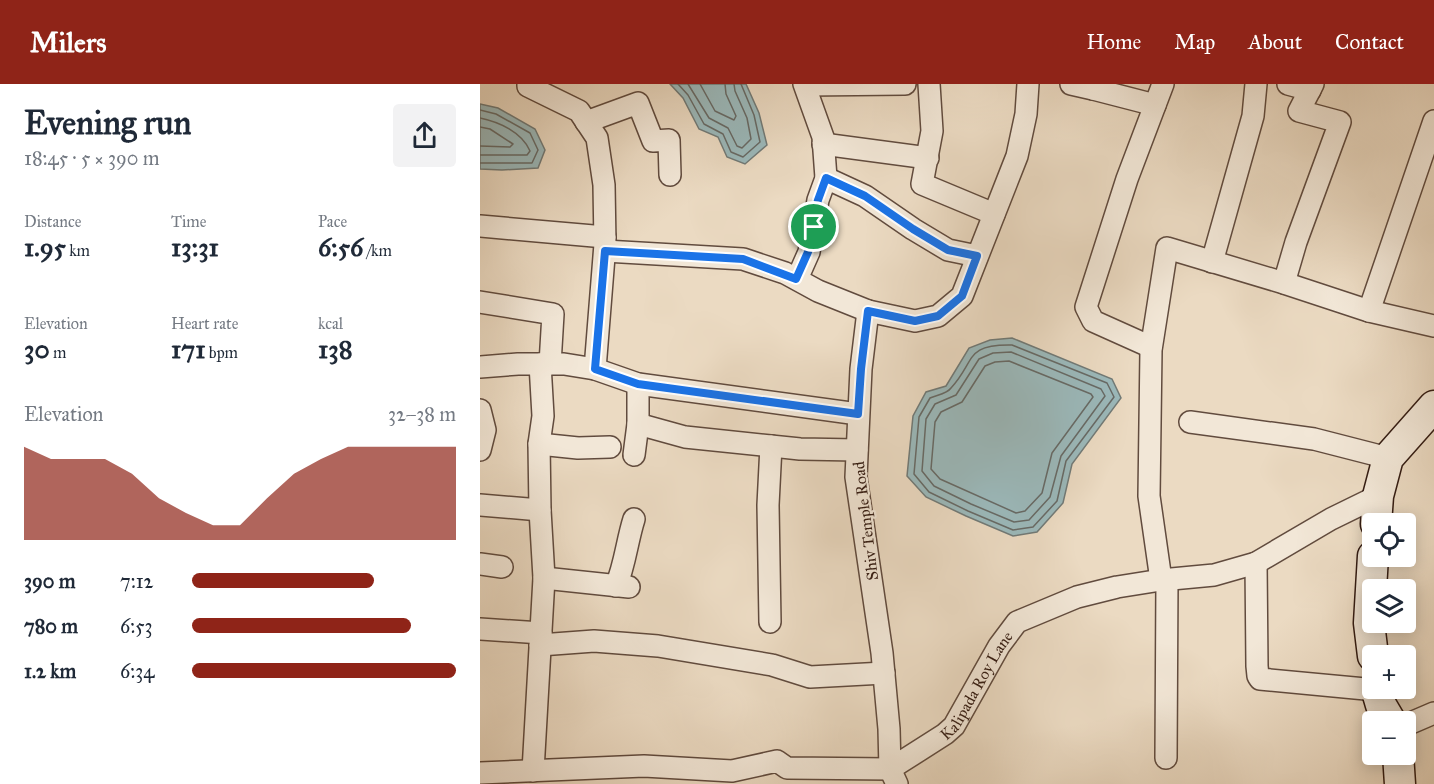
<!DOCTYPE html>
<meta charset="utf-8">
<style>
:root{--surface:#fff;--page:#f2f2f3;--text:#1f2937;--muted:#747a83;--accent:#8f2418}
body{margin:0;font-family:"IM FELL Great Primer",serif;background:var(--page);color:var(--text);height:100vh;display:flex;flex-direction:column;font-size:22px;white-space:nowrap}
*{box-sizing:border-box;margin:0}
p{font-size:20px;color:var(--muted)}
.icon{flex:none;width:33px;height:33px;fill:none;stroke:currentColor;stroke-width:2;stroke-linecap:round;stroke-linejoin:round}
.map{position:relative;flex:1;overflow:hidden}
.side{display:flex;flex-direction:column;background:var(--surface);width:480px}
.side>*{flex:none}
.tools{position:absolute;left:882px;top:429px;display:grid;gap:12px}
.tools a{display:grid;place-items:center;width:54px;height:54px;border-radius:6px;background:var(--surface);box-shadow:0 3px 15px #0003;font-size:30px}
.pin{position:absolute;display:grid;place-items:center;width:51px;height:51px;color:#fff;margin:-26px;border:3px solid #fff;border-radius:50%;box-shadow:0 2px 6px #0007}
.round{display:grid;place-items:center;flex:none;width:63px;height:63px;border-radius:6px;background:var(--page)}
.head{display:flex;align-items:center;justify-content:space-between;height:102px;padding:0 24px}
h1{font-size:33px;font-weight:700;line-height:45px}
.stats{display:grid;grid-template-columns:repeat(3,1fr);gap:9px;height:102px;padding:6px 24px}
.stats div{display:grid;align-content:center}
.stats b{font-size:26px;font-weight:700}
.stats small{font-size:16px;font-weight:400}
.stats p{font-size:16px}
.chart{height:168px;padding:12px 24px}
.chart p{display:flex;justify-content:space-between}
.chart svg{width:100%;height:108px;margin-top:6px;fill:var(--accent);opacity:.7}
ul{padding:0 24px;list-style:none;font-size:20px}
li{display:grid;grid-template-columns:96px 72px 1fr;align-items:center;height:45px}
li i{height:15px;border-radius:8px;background:var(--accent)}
header{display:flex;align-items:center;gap:36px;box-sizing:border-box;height:84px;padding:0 30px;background:var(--accent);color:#fff}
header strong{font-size:28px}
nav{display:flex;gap:33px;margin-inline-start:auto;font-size:21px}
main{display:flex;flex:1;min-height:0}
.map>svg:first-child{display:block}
</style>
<header>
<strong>Milers</strong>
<nav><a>Home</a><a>Map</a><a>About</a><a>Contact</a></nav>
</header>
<main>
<section class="side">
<div class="head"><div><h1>Evening run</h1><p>18:45 · 5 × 390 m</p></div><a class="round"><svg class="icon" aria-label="share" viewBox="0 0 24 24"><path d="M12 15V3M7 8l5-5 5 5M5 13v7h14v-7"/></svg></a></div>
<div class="stats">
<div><p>Distance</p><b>1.95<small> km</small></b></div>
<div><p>Time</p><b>13:31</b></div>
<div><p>Pace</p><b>6:56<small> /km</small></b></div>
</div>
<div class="stats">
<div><p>Elevation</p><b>30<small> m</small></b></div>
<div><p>Heart rate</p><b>171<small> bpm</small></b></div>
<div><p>kcal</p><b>138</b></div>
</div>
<div class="chart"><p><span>Elevation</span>32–38 m</p>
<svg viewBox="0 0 160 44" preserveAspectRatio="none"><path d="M0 44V6L10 11L20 11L30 11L40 17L50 27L60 33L70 38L80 38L90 27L100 17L110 11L120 6L130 6L140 6L150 6L160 6V44z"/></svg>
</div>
<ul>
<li><b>390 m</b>7:12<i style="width:69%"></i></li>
<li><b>780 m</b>6:53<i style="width:83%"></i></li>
<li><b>1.2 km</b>6:34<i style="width:100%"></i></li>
</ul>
</section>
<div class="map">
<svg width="954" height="700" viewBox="0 0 954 700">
<rect width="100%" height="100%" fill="#ebdac2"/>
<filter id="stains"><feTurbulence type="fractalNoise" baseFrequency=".00333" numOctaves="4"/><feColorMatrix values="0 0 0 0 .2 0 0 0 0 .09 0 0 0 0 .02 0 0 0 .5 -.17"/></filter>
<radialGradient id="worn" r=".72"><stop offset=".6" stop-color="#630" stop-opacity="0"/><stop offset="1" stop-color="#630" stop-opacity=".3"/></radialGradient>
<g fill="#9bb9bb" stroke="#717a77" stroke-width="1.5">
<path d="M190,0H266L279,29L287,61L265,80L247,73L238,53L219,45L203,14Z"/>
<path d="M0,20L18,24L55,45L65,66L58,84L22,86L0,85Z"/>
<path d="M532,254L632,295L641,314L592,380L583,419L557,448L533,452L486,432L446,413L427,392L433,332L446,308L466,302L489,264L510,256Z"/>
</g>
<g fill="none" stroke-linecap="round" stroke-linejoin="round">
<g stroke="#676a66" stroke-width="1.5">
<path d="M198,0L208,11L224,40L243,50L251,68L263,73L280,58L274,31L261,0"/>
<path d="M208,0L229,34L248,44L257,62L262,64L271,55L267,34L255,7L254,0"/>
<path d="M220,0L235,27L254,36L256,32L246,10L245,0"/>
<path d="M0,26L16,30L50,49L58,66L52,79H0"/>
<path d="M0,34C19,38 42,48 50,67L47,71H0"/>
<path d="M0,43L10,45L33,60L30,63L0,62"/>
<path d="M532,261L627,299L634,313L586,377L577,417L553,443L533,446L488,427L449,408L434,390L439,333L450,314C456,311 467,310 471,304C496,277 484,260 532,261Z"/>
<path d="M531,268L621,305L625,312L581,372L570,413L549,436L534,438L491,420L454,402L442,387L446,335L455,320L476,311L499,275L513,269Z"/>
<path d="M529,277L611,310L613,313L572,369L562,409L545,427L536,429L460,395L451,385L455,338L461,328L482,318L505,282L515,278Z"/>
</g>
<defs>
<g id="street">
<path d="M48,0V2L99,27L117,54L124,101L125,160L115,285"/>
<path d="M449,0L452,47L442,100L514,130"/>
<path d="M591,0L613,5L614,0"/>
<path d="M808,0L830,6"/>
<path d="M326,1L425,0"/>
<path d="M613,5L675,21"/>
<path d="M106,38L158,19L173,57L189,56L190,91"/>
<path d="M343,60L448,74"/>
<path d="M346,94L385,112L433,145L468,166L497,172"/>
<path d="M0,142L125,153"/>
<path d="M125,167L263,175L305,189L338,207L388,227"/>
<path d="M732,178L773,32L776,0"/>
<path d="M317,195L329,168L338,116L346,94L343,53L324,0"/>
<path d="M804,199L816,158L860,38L819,27L833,0"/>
<path d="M0,218L73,230L70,280"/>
<path d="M889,227L954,37"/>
<path d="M671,263L613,237L606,223L647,95L683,0"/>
<path d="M0,283L38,280H84L115,285L158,300L378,330"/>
<path d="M0,326L5,346L0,366"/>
<path d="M710,338L834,355L908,374"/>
<path d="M158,340L205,353L320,365L377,366"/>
<path d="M59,360L98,364L130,363"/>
<path d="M154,371L158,340V300"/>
<path d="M0,421L60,426"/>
<path d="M776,479L777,582L778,592L780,595L896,606"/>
<path d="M0,480L22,483"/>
<path d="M64,494L149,503"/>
<path d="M681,496L669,412L671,266L687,164L804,199L889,227L954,242"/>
<path d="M136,502C145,481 147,457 154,435"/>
<path d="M290,538L288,421L291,362"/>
<path d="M0,545L61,549"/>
<path d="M60,561L114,557L178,562L292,581L330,593L404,589"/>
<path d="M926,641L954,629"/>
<path d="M686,674L687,495"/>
<path d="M53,687L64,494L60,426L59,360L63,332L60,280"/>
<path id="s1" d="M0,689L164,682L252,687L297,677L307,684L410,685L465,650L474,642L519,562L537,538L597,513L637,503L681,496L734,491L776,479L851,435L898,412"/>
<path d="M417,700L410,685L409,645L402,569L376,393L381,285L388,227L435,237L458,232L482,212L537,72L546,30L548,0"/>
</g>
<g id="secondary">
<path d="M896,440L898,412L908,374L954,322"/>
<path d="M893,572L889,539L893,472"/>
<path d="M896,604L901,621L911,638"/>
<path d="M918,670L920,700"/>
</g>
</defs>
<use href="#street" stroke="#614b3e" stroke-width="24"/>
<use href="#secondary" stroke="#331b12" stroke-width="33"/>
<use href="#street" stroke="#f2e7d7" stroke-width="21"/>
<use href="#secondary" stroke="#f2e7d7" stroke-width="30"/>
</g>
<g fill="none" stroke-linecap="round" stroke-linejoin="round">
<defs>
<path id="route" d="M346,94L385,112L433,145L468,166L497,172L482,212L458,232L435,237L388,227L381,285L378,330L158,300L115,285L125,167L263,175L316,195L328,168L338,116Z"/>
</defs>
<use href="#route" stroke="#fff" stroke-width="12"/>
<use href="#route" stroke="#1a73e8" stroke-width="8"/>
</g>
<g text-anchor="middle" stroke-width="4.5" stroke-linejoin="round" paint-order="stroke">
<g font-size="16" fill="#331b12" stroke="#f2e7d7">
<text transform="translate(385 437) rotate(-97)" y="6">Shiv Temple Road</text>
<text dy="6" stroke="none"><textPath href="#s1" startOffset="537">Kalipada Roy Lane</textPath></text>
</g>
</g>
<rect width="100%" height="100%" filter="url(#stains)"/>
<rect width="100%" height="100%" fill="url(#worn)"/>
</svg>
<div class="tools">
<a><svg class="icon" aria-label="locate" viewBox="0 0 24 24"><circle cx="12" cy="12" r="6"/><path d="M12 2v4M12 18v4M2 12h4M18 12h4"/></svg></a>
<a><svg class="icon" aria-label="layers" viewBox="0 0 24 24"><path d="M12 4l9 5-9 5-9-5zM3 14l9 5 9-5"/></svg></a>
<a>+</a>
<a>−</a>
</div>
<div class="pin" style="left:334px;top:143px;background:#1e9e55"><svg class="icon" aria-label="arrive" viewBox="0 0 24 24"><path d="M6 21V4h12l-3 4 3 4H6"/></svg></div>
</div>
</main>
